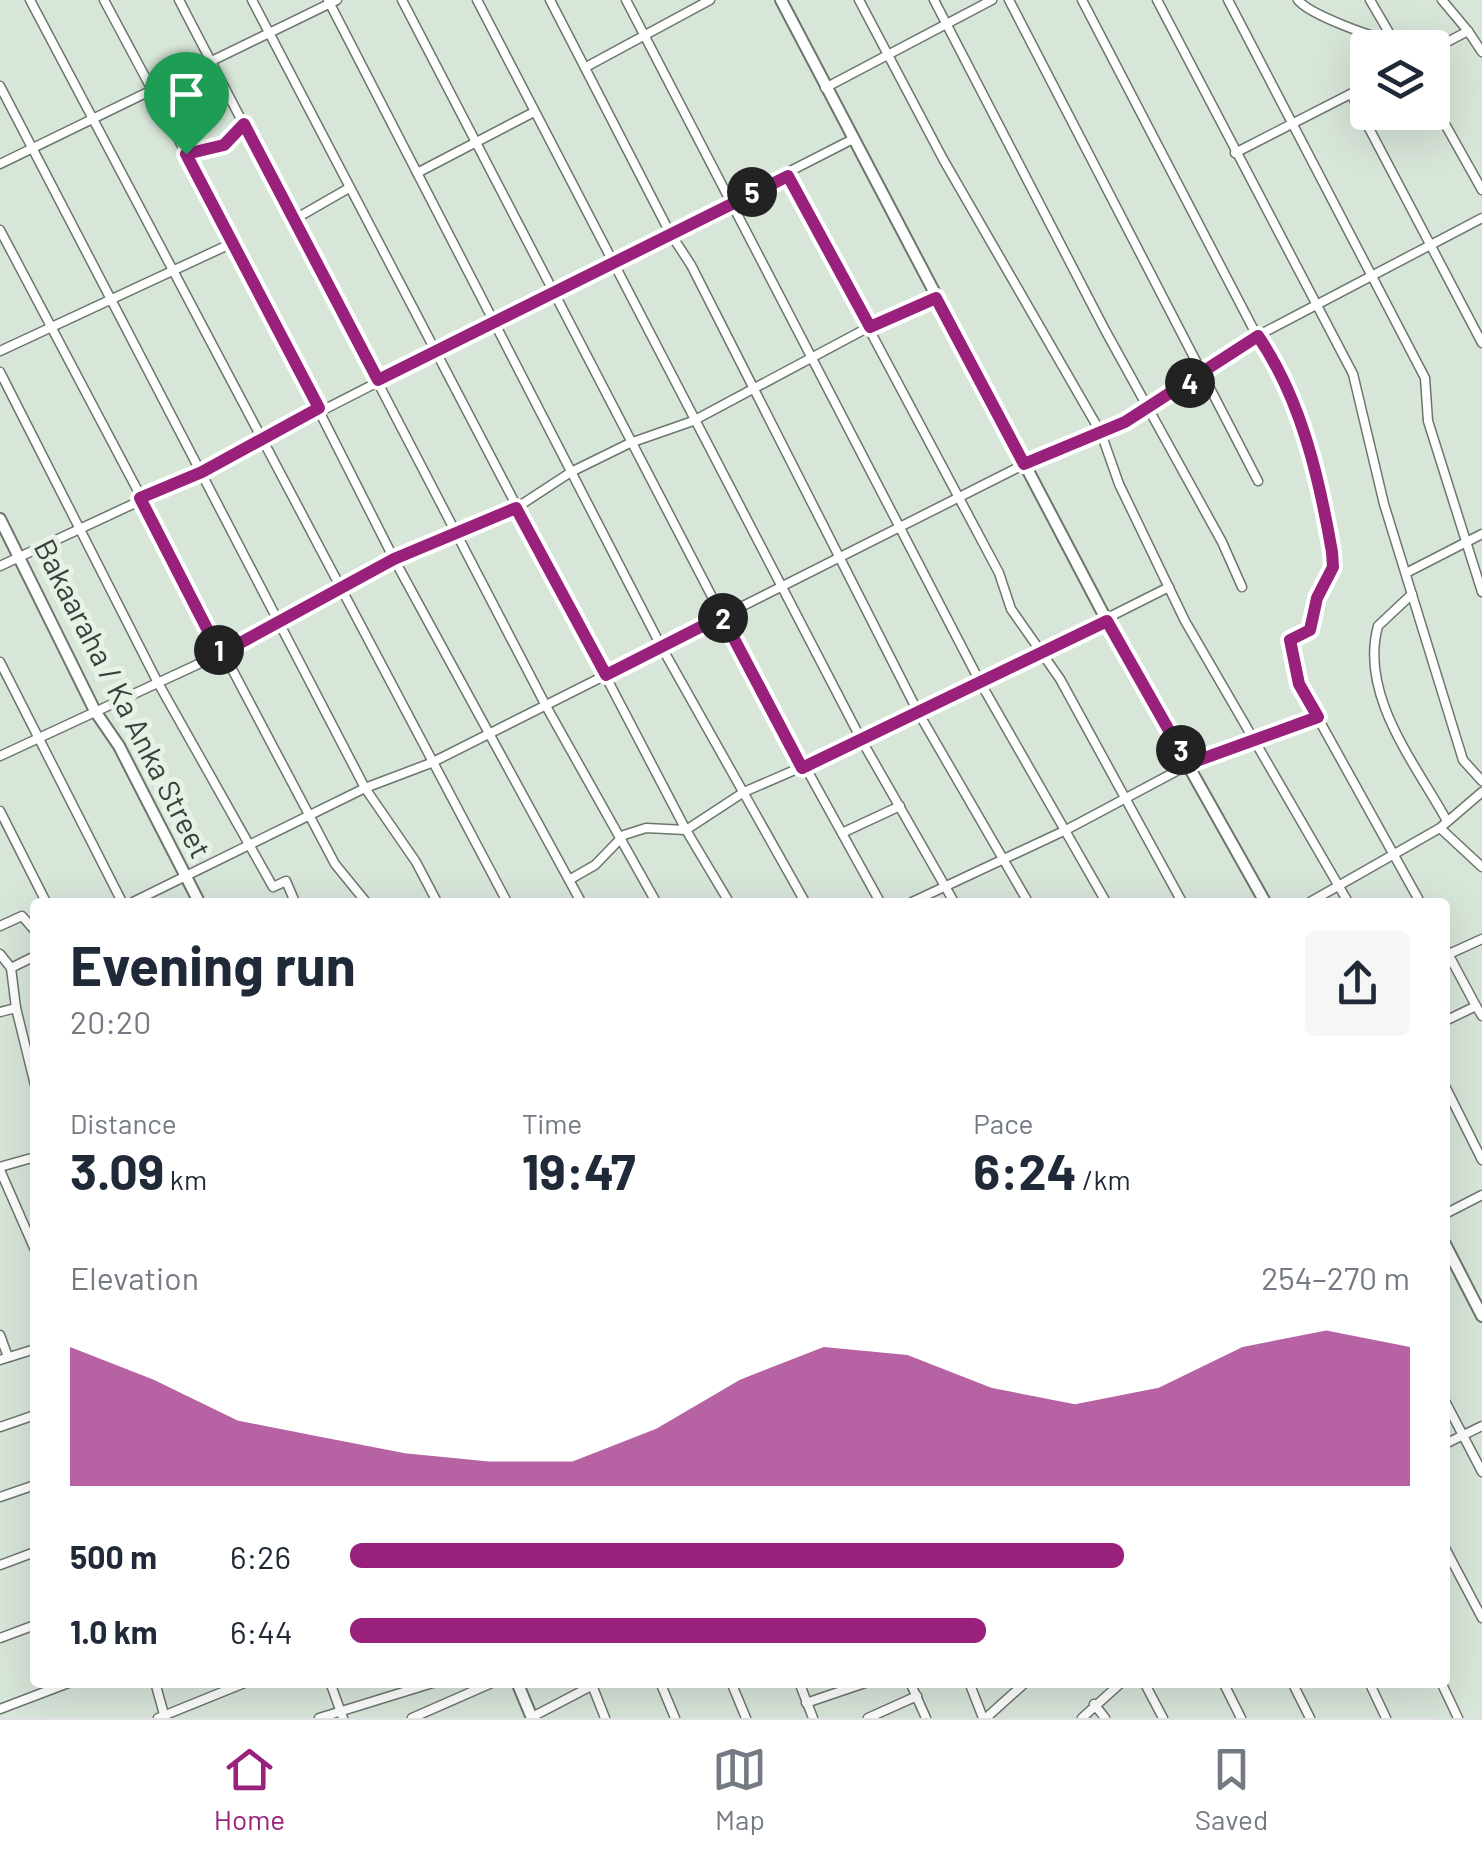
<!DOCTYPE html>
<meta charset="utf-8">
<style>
:root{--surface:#fff;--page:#f6f6f7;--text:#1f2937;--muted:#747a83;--line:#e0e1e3;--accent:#99217c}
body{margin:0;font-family:Barlow,sans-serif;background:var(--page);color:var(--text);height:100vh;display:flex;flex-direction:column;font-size:38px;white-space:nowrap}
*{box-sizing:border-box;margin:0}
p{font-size:32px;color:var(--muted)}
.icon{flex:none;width:55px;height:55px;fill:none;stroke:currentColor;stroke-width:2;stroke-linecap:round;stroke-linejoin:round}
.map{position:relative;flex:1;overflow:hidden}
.side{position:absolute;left:30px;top:898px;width:1420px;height:790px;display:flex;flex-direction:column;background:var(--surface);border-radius:10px;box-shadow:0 10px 40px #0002}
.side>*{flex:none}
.buttons{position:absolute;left:1350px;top:30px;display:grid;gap:20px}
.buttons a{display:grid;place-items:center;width:100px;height:100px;border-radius:10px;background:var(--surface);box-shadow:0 10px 40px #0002;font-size:50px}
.pin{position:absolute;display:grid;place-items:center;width:85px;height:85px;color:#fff;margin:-102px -42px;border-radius:50% 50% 50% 0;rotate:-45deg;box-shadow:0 0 10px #0007}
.pin .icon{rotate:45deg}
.km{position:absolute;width:50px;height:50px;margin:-25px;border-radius:50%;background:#222;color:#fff;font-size:28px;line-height:50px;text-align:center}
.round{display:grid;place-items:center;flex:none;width:105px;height:105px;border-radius:10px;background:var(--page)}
.head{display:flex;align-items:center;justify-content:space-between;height:170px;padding:0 40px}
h1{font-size:55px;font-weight:700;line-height:75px}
.figures{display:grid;grid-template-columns:repeat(3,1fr);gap:15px;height:170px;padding:10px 40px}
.figures div{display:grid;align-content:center}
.figures b{font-size:50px;font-weight:700}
.figures small{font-size:28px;font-weight:400}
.figures p{font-size:28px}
.chart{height:280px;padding:20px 40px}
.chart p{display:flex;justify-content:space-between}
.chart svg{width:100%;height:180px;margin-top:10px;fill:var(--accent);opacity:.7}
ul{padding:0 40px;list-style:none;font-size:32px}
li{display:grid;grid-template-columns:160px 120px 1fr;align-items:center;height:75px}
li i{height:25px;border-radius:12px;background:var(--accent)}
.menu{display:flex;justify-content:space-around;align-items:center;height:140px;border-top:2px solid var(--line);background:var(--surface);font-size:28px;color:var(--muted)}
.menu a{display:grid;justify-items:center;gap:5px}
.menu .current{color:var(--accent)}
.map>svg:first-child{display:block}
</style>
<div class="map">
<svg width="1482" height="1718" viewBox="0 0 1482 1718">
<rect width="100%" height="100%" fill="#d8e5d9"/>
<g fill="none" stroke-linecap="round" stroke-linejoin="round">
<defs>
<g id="street">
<path d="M30,0L507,902"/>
<path d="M104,0L236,247"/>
<path d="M179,0L546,706L656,902"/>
<path d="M252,0L686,830L729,902"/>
<path d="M328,0L661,646L805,902"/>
<path d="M402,0L722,616L880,902"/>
<path d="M477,0L862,741L954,902"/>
<path d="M550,0L670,233L691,265L918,712L1028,902"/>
<path d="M626,0L980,682L1106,902"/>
<path d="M859,0L943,159L1101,433L1174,394L1257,336L1482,218"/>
<path d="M934,0L1105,330L1222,542L1242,587"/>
<path d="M1009,0L1258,481"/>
<path d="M1082,0L1257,336L1275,361L1303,425L1330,538L1333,567L1317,598L1311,631L1290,639L1299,684L1420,902"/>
<path d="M1157,0L1353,374L1384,504L1463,760L1482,781"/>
<path d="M1228,0L1425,378L1428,421L1482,592"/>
<path d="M1298,0C1309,14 1374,39 1393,40"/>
<path d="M1370,0L1398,48"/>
<path d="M1442,0L1468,31"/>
<path d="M1432,50L1468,31L1482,52"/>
<path d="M586,67L710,0"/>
<path d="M0,86L365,788L416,862L437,902"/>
<path d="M825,88L992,0"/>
<path d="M1351,94L1482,343"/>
<path d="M1432,101L1482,190"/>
<path d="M1235,153L1368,85"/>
<path d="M186,154L224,145L244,124"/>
<path d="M0,164L337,0"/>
<path d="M417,173L534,112"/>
<path d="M787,175L999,573L1011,609L1060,679L1182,902"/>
<path d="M295,219L349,188"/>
<path d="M0,230L335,864L366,902"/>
<path d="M0,351L226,246L236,247L394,559L581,902"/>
<path d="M0,372L157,681L273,887L286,881L295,902"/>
<path d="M0,566L202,472L851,140"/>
<path d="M1406,573L1482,534"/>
<path d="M1412,594L1378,626C1359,695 1415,763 1447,821"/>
<path d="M0,662L122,902"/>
<path d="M0,756L220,654L394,559L516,508L571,472L630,443L693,421L869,327L935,298"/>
<path d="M0,811L46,902"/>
<path d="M1440,828L1482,867"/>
<path d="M842,833L900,806"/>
<path d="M569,880L595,865L624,835L646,828L686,830L744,792L862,741L1169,587"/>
<path d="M133,902L365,788L431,763L1025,464L1101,433L1119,484L1185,621L1348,902"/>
<path d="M912,902L1066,830L1188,765L1318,717"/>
<path d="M1310,902L1440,828L1482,792"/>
<path d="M0,926L22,916L35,931"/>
<path d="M1445,948L1476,1006"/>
<path d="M0,954L11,968"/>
<path d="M1449,954L1482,939"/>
<path d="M16,1008L35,1085"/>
<path d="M0,1012L16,1008L11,968L35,956"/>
<path d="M1445,1021L1476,1006L1482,1016"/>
<path d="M1445,1086L1482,1160"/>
<path d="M0,1167L35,1157"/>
<path d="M0,1170L35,1250"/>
<path d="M1445,1214L1482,1195"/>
<path d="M0,1335L8,1357"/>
<path d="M0,1360L35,1349"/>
<path d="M1445,1401L1482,1472"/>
<path d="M0,1427L35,1415"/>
<path d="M1445,1444L1482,1426"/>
<path d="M0,1497L35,1485"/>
<path d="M1445,1548L1482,1618"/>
<path d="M0,1565L35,1552"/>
<path d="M0,1638L35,1625"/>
<path d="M155,1682L165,1718"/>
<path d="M330,1682L343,1718"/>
<path d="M660,1682L675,1718"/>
<path d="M731,1682L746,1718"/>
<path d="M799,1682L813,1718"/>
<path d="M910,1682L926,1718"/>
<path d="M969,1682L983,1718"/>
<path d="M1144,1682L1163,1718"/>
<path d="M1223,1682L1241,1718"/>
<path d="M1292,1682L1310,1718"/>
<path d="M1369,1682L1386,1718"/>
<path d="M1441,1682L1458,1718"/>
<path d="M592,1685L605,1718"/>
<path d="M806,1703L868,1682"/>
<path d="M1094,1704L1105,1718"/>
<path d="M0,1709L71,1682"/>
<path d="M532,1717L599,1682"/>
<path d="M158,1718L247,1682"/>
<path d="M319,1718L436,1682"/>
<path d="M412,1718L494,1682"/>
<path d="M868,1718L917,1696"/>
<path d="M986,1718L1026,1682"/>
<path d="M1082,1718L1122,1682"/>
</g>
<g id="secondary">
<path d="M781,0L1107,621L1265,902"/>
<path d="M0,519L95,711L119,746L199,902"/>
<path d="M1445,1244L1482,1316"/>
<path d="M517,1682L532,1718"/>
</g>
</defs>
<use href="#street" stroke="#6c776c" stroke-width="11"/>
<use href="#secondary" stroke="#6c776c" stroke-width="14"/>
<use href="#street" stroke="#fff" stroke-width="8"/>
<use href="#secondary" stroke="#fff" stroke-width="10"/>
</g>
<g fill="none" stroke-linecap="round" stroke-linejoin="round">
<defs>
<path id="route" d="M244,124L378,380L788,176L870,327L936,298L1024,464L1125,422L1258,336C1301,399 1319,477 1332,552L1333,567L1317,598L1310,630L1290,640L1299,684L1318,717L1188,764L1107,621L802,768L722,616L606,675L516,508L394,559L220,654L140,498L202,472L319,408L186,154L224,145Z"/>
</defs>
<use href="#route" stroke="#fff" stroke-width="20"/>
<use href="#route" stroke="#99217c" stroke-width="12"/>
</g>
<g text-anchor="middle" stroke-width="10" stroke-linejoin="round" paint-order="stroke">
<g font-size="30" fill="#3a3f3a" stroke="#e6f2e6">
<text transform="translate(122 699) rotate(63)" y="10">Bakaaraha / Ka Anka Street</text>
</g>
</g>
</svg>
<div class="buttons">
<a><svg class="icon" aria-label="layers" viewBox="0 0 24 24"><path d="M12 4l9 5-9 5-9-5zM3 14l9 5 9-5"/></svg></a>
</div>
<div class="pin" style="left:186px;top:154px;background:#1e9e55"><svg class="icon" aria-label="arrive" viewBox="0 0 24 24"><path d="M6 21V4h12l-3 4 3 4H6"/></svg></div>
<b class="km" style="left:219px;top:650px">1</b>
<b class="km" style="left:723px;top:618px">2</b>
<b class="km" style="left:1181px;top:750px">3</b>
<b class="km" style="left:1190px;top:383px">4</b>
<b class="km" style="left:752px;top:192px">5</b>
<section class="side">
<div class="head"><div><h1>Evening run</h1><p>20:20</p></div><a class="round"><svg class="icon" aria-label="share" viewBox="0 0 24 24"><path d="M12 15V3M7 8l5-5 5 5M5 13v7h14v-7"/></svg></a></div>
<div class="figures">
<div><p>Distance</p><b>3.09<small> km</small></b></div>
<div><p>Time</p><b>19:47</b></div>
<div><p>Pace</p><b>6:24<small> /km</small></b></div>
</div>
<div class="chart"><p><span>Elevation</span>254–270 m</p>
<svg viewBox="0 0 160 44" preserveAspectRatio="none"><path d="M0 44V10L10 18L20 28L30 32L40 36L50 38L60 38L70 30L80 18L90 10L100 12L110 20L120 24L130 20L140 10L150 6L160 10V44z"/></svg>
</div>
<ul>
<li><b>500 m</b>6:26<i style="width:73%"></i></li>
<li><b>1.0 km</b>6:44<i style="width:60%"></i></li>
</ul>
</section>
</div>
<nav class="menu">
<a class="current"><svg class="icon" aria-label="home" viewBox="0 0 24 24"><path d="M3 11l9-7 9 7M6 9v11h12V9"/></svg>Home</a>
<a><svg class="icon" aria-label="map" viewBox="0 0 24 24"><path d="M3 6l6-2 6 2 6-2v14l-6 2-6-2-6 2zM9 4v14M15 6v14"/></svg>Map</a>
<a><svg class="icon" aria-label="saved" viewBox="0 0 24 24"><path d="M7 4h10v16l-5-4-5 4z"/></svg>Saved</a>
</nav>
